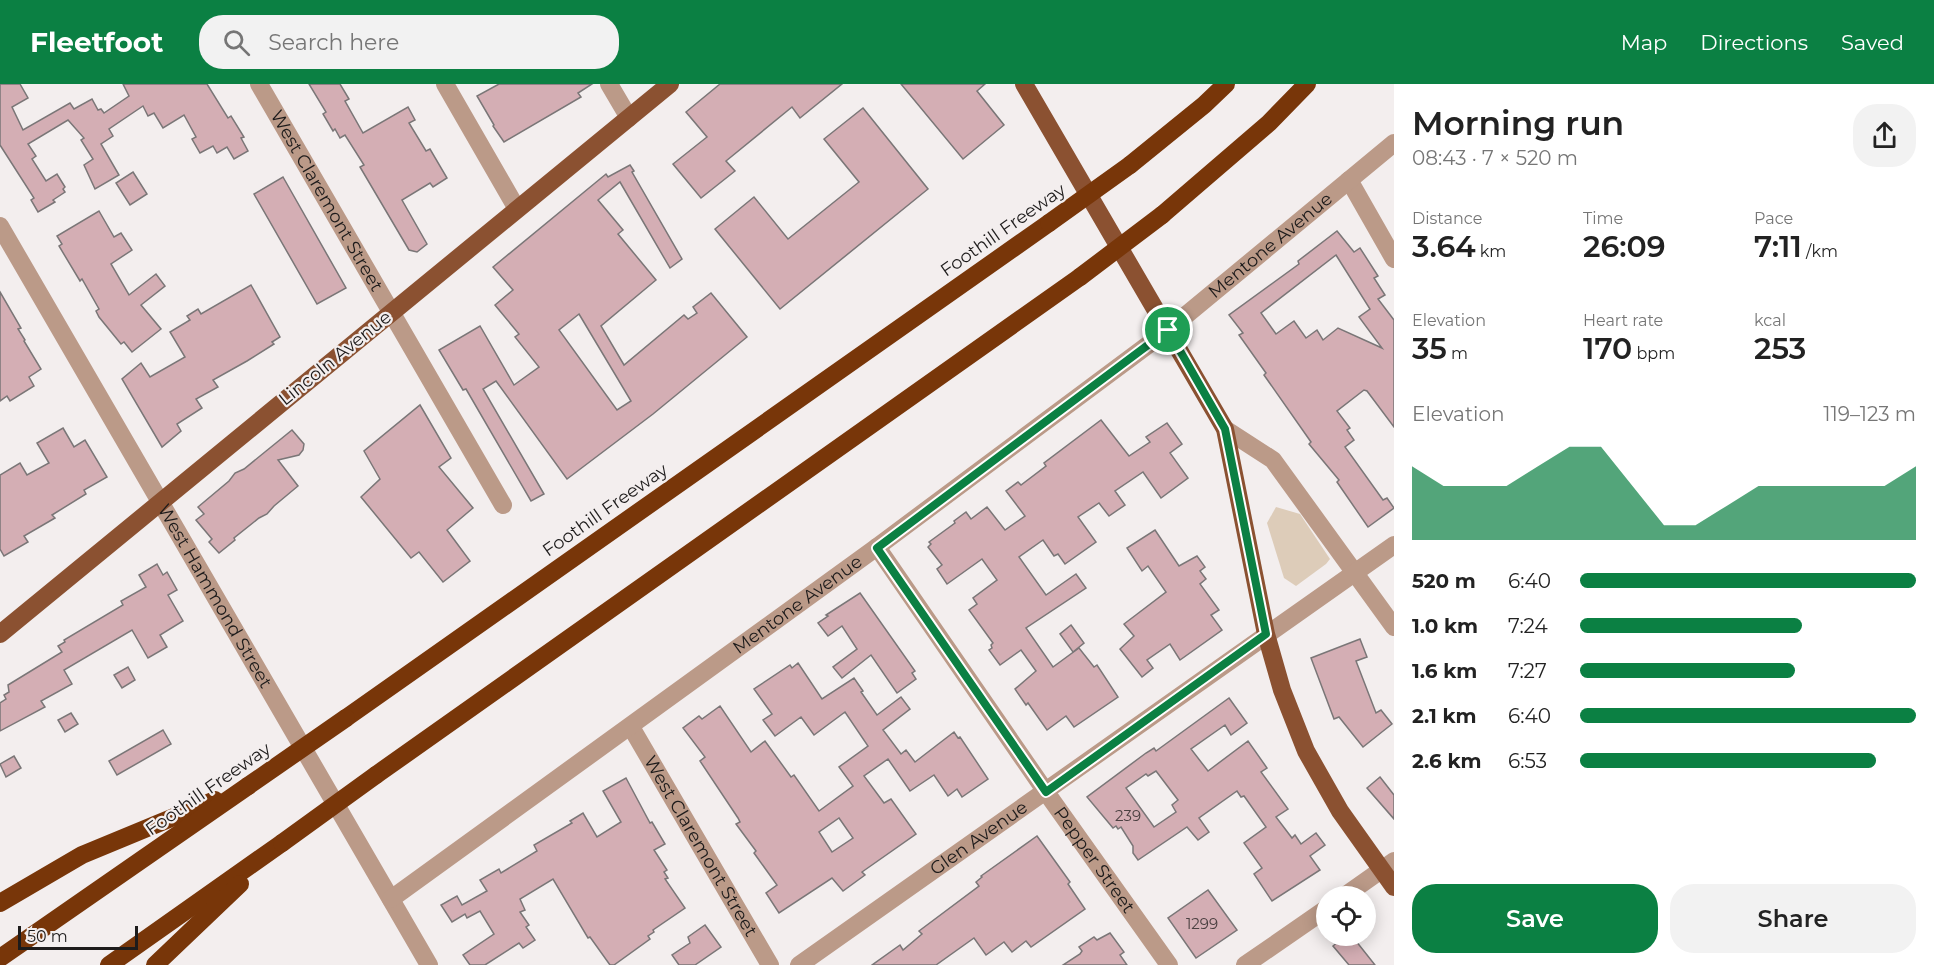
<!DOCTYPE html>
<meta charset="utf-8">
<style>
:root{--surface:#fff;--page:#f2f2f2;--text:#222;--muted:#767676;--accent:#0b8043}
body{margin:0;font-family:Montserrat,sans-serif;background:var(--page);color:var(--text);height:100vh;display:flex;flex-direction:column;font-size:22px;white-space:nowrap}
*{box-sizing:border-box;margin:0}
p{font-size:20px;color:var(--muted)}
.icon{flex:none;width:33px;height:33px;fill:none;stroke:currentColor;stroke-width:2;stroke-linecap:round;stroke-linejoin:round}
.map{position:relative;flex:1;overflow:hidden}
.panel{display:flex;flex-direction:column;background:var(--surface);width:540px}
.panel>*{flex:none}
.fabs{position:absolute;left:1316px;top:802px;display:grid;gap:12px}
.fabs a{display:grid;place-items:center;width:60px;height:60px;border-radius:50%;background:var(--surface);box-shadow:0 3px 15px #0003;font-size:30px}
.scale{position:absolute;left:18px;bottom:15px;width:120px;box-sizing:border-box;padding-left:6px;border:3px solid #1d1b1b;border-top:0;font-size:16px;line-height:21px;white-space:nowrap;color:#1d1b1b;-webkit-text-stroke:4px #f3eeee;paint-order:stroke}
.pin{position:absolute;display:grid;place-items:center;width:51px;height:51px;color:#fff;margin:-26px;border:3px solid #fff;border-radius:50%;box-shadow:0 2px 6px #0007}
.round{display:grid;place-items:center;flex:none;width:63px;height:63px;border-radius:24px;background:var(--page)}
.overview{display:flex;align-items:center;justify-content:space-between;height:102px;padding:0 18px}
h1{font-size:33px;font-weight:600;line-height:45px}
.metrics{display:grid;grid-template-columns:repeat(3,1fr);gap:9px;height:102px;padding:6px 18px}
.metrics div{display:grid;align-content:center}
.metrics b{font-size:30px;font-weight:600}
.metrics small{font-size:16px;font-weight:400}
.metrics p{font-size:16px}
.chart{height:168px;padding:12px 18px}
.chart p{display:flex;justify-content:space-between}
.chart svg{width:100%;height:108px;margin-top:6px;fill:var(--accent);opacity:.7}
.cta{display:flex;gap:12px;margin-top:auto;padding:12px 18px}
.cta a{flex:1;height:69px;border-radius:24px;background:var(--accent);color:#fff;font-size:24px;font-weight:600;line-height:69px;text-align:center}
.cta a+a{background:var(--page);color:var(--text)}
ul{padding:0 18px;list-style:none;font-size:20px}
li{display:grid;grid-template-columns:96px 72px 1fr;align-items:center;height:45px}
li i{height:15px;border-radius:8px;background:var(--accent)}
header{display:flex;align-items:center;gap:36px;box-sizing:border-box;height:84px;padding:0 30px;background:var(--accent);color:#fff}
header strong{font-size:28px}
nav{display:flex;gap:33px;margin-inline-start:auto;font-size:21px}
.search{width:420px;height:54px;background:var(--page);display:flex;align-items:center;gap:15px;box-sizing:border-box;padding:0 21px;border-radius:24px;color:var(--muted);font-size:22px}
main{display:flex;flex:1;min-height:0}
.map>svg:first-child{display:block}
</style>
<header>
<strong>Fleetfoot</strong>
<div class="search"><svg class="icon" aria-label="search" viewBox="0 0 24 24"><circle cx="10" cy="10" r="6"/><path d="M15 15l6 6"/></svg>Search here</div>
<nav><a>Map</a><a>Directions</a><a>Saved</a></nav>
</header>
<main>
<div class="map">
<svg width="1394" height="881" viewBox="0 0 1394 881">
<rect width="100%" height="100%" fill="#f3eeee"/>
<path fill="#ddccb9" d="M1276,423L1300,430L1330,475L1326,480L1296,502L1284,494L1267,439Z"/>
<g fill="#d4aeb4" stroke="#7a7677" stroke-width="1.5" fill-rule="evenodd">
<path d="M0,0H20L28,14L12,23L23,46L70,19L74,25L92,15L98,26L101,25L104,29L129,12L123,0H207L228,34L231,32L244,53L241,54L248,67L234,75L227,63L217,69L213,62L200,69L192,55L196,53L184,31L163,44L154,29L148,32L143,22L109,45L113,52L101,60L119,91L95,105L84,81L93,75L81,56L84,54L68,36L28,60L36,72L32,75L46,97L57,90L65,103L63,105L65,108L53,116L55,118L38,128L31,116L34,114L0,61Z"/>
<path d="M309,0H340L349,15L345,17L363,49L408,23L415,36L409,39L426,67L430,65L447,94L433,103L430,99L402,116L427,160L417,168L409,166L360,83L364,81L345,51L340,54L335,45L333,47L323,30L326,28Z"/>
<path d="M499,0H592L578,9L581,13L504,58L493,42L494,41L477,12Z"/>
<path d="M720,0H842L800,34L792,23L726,77L735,87L701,114L673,80L707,53L686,28Z"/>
<path d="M901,0H985L977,7L1004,41L963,75Z"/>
<path d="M863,24L928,105L780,225L715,145L754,113L788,155L859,98L824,55Z"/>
<path d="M630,81L634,87L632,88L682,175L670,184L620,98L598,116L623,146L618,150L656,196L601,242L624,281L684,231L688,235L697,229L693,223L711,209L747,253L653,330L567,395L496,297L483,305L544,410L531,417L466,305L463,306L439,266L480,242L514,301L539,283L515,253L519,250L495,221L513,206L493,183L606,90L608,93ZM579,230L631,317L617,326L559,246Z"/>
<path d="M133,88L147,110L130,121L116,99Z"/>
<path d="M283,93L346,204L317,220L254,110Z"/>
<path d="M99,127L114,153L121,149L132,166L111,180L129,211L156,190L165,202L141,221L161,245L132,268L124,258L121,260L99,233L96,227L99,225L82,195L80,197L59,162L62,160L57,152Z"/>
<path d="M1337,147L1354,168L1360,164L1378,192L1374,194L1385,211L1378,215L1394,236V343L1367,307L1364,306L1337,327L1350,344L1347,346L1354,356L1345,363L1383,416L1387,414L1394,424L1368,443L1337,398L1339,396L1309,360L1311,358L1264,291L1266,289L1239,251L1243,249L1229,231L1299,180L1298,177ZM1336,171L1370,225L1359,233L1382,264L1338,244L1323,256L1317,246L1306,254L1294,237L1276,250L1261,229Z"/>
<path d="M251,201L280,253L272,258L274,260L247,277L213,296L218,303L196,315L202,324L177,340L181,347L162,363L122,295L141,279L150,293L185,273L170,248L190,236L187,232L198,225L201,230Z"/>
<path d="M0,208L21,244L18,245L25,256L24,257L41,285L29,293L34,302L10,317L7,312L0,317Z"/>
<path d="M420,321L451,374L439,383L473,424L447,446L470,477L443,498L419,468L411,474L361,413L380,395L364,367Z"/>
<path d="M1101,336L1129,372L1150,358L1146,353L1167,339L1182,360L1170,369L1188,394L1161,414L1143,388L1115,407L1125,421L1109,432L1099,419L1078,433L1096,458L1065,480L1058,470L1054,472L1043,456L1019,473L1046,511L1076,490L1086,504L1026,544L1053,583L1079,564L1094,583L1097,581L1118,613L1074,643L1066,632L1047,646L1028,619L1026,621L1015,605L1036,587L1021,566L1000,581L989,566L992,564L991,561L993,559L969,526L977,520L973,514L997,496L982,475L947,500L937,485L942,481L928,463L931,460L929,458L955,439L954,437L966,428L971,435L987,423L1005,446L1025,432L1006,407L1018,398L1021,401L1046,382L1044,379Z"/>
<path d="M63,344L74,363L85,356L107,393L84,406L86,410L52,431L55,434L24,452L28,458L4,472L0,465V391L20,379L27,391L49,379L37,359Z"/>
<path d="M292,346L304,360L303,366L299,371L278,376L298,402L274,422L267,430L259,434L234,454L235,456L219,469L209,458L212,455L196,436L204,430L198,423L229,397L235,389L244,385Z"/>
<path d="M1155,446L1179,482L1197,472L1205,483L1200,487L1206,495L1200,500L1219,526L1211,531L1222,546L1180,576L1170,560L1147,576L1153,584L1142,593L1120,565L1134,552L1124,540L1166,508L1148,482L1142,487L1127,464Z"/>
<path d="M157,480L163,491L167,488L177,506L168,511L183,537L160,551L167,563L148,574L132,546L64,586L72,600L41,617L45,623L0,647V619L6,615L4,611L9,608L8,601L62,568L58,562L65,558L64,556L123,521L121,517L146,503L139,491Z"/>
<path d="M860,509L915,587L912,589L916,595L897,609L871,571L842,594L833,583L857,565L842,542L828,552L818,539L828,532L826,531Z"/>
<path d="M1071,541L1084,559L1073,568L1060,550Z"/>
<path d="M1360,555L1367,573L1356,577L1376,629L1381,626L1392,640L1363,663L1339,633L1334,635L1311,574Z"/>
<path d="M798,579L822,615L854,594L863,607L861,608L877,631L901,613L910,625L883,646L901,670L906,666L915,678L954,648L958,654L960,653L988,695L962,713L957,705L948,712L934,691L910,707L888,675L864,692L884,719L891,715L916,750L862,788L865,791L843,807L832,794L779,829L766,809L777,801L754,769L756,767L736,740L740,738L738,734L700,677L705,673L683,644L699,632L702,635L720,622L751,668L765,657L791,693L794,691L819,727L853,702L839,683L868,662L845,628L814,651L801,633L775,652L763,636L772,630L754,605L790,581L792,584ZM839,734L853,754L832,768L819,748Z"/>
<path d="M128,583L135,596L122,604L114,591Z"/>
<path d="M1229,614L1247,639L1231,651L1225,641L1191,665L1208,687L1248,657L1267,684L1261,688L1288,725L1276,733L1292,754L1295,751L1301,760L1316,749L1325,761L1310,772L1320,786L1272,817L1254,790L1262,784L1244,759L1266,743L1244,712L1241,713L1237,707L1199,734L1209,748L1198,756L1187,743L1138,776L1133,769V762L1121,743L1118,745L1116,742L1113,744L1087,713L1146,669L1154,664L1156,667ZM1156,687L1178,716L1172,721L1176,728L1154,743L1126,704L1146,690L1148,692Z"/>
<path d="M71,629L78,640L65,648L58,636Z"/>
<path d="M163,646L171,660L117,691L109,677Z"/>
<path d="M14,672L21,684L6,693L0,680Z"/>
<path d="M1380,693L1394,711V735L1367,704Z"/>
<path d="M626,694L650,739L652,738L665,760L654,766L667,786L664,788L668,794L665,795L685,824L653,846L654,848L648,852L650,855L614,881H610L590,853L588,854L553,795L520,815L525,826L520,828L529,841L526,843L535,856L523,864L519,859L485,881H470L463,871L494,850L480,827L467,834L465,830L452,838L441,821L457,812L462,821L487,807L480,796L499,785L501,789L537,767L534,761L572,739L570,737L583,729L597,753L621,738L603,707Z"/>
<path d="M1037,752L1070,798L1068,800L1085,825L1031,863L1026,857L1012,868L1004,858L986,871L974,854L936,881H872L900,861L903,866L922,850L919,847L979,802L976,798L982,793L981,792Z"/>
<path d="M1208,806L1237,846L1196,874L1168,834Z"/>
<path d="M705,841L721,863L695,881H679L672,871L690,859L688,853Z"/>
<path d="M1110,849L1124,868L1120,871L1127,881H1063L1080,870L1082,867L1079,863L1094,853L1097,856Z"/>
<path d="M1345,852H1352L1375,881H1349L1333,862Z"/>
</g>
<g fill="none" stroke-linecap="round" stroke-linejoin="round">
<g stroke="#bb9a88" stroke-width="18">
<path id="s1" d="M259,0L503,421"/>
<path d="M445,0L517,125"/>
<path d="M609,0L629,34"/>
<path d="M1349,96L1394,175"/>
<path id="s2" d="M0,142L429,881"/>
<path d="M1225,345L1273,376L1394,543"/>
<path id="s3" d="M877,463L1046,708L1169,881"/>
<path id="s4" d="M631,643L770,881"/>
<path d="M1343,813L1394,777"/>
<path id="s5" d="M391,815L877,463L1168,246L1394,59"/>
<path id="s6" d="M799,881L1394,461"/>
<path d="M1245,881L1326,825"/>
</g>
<g stroke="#8b5131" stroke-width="18">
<path d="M1024,0L1225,345L1266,550L1282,606L1306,667L1340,727L1394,803"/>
<path d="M0,550L670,0"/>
</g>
<g stroke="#783609" stroke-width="18">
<path d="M1130,81L1204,21L1226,0"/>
<path d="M1162,131L1269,39L1307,0"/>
<path d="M346,634L1049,139"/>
<path d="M376,691L1080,193"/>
<path d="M0,819L82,771L215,716"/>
<path d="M0,874L248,702"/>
<path d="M109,881L282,759"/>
<path d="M155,881L240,800"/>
</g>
<g stroke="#783609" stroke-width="18">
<path d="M1049,139L1130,81"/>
<path d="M1080,193L1162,131"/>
<path d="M248,702L346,634"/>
<path d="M282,759L376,691"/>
</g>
</g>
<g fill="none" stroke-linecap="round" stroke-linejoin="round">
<defs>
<path id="route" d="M1168,246L1225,345L1266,550L1046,708L877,464Z"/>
</defs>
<use href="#route" stroke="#fff" stroke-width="12"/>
<use href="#route" stroke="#0b8043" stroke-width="8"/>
</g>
<g text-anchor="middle" stroke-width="4.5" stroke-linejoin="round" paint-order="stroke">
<g font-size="15" fill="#4b4041">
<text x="1128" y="737">239</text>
<text x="1202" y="845">1299</text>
</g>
<g font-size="18" fill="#1d1b1b" stroke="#f3eeee">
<text dy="6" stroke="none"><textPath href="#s1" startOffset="135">West Claremont Street</textPath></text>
<text transform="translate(1003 146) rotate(-35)" y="6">Foothill Freeway</text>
<text dy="6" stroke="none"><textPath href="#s5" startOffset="1096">Mentone Avenue</textPath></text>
<text transform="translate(335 274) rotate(-39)" y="6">Lincoln Avenue</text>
<text transform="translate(605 426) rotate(-35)" y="6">Foothill Freeway</text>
<text dy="6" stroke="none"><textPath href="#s2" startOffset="428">West Hammond Street</textPath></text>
<text dy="6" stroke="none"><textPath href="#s5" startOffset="502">Mentone Avenue</textPath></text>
<text transform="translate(208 705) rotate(-35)" y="6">Foothill Freeway</text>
<text dy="6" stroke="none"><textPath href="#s6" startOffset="220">Glen Avenue</textPath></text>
<text dy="6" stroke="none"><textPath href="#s4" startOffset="138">West Claremont Street</textPath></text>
<text dy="6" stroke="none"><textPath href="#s3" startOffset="381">Pepper Street</textPath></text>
</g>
</g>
</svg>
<div class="fabs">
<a><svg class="icon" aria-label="locate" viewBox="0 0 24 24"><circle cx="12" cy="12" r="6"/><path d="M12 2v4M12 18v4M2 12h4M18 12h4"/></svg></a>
</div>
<div class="scale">50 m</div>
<div class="pin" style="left:1168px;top:246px;background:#1e9e55"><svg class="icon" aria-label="arrive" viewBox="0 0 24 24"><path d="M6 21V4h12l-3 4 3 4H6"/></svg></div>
</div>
<section class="panel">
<div class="overview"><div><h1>Morning run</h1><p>08:43 · 7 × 520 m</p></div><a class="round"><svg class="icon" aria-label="share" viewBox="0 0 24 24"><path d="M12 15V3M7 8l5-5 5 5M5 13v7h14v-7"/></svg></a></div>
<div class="metrics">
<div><p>Distance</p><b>3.64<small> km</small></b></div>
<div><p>Time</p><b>26:09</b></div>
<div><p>Pace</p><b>7:11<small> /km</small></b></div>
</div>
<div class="metrics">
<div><p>Elevation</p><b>35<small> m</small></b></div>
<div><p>Heart rate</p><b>170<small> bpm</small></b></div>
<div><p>kcal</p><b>253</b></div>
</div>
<div class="chart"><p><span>Elevation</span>119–123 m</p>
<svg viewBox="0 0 160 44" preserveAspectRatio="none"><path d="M0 44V14L10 22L20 22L30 22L40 14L50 6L60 6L70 22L80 38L90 38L100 30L110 22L120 22L130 22L140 22L150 22L160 14V44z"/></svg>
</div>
<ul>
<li><b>520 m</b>6:40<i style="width:100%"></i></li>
<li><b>1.0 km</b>7:24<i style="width:66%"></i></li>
<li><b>1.6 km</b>7:27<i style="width:64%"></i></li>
<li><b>2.1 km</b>6:40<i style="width:100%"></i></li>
<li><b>2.6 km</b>6:53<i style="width:88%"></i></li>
</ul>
<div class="cta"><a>Save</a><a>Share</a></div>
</section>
</main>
